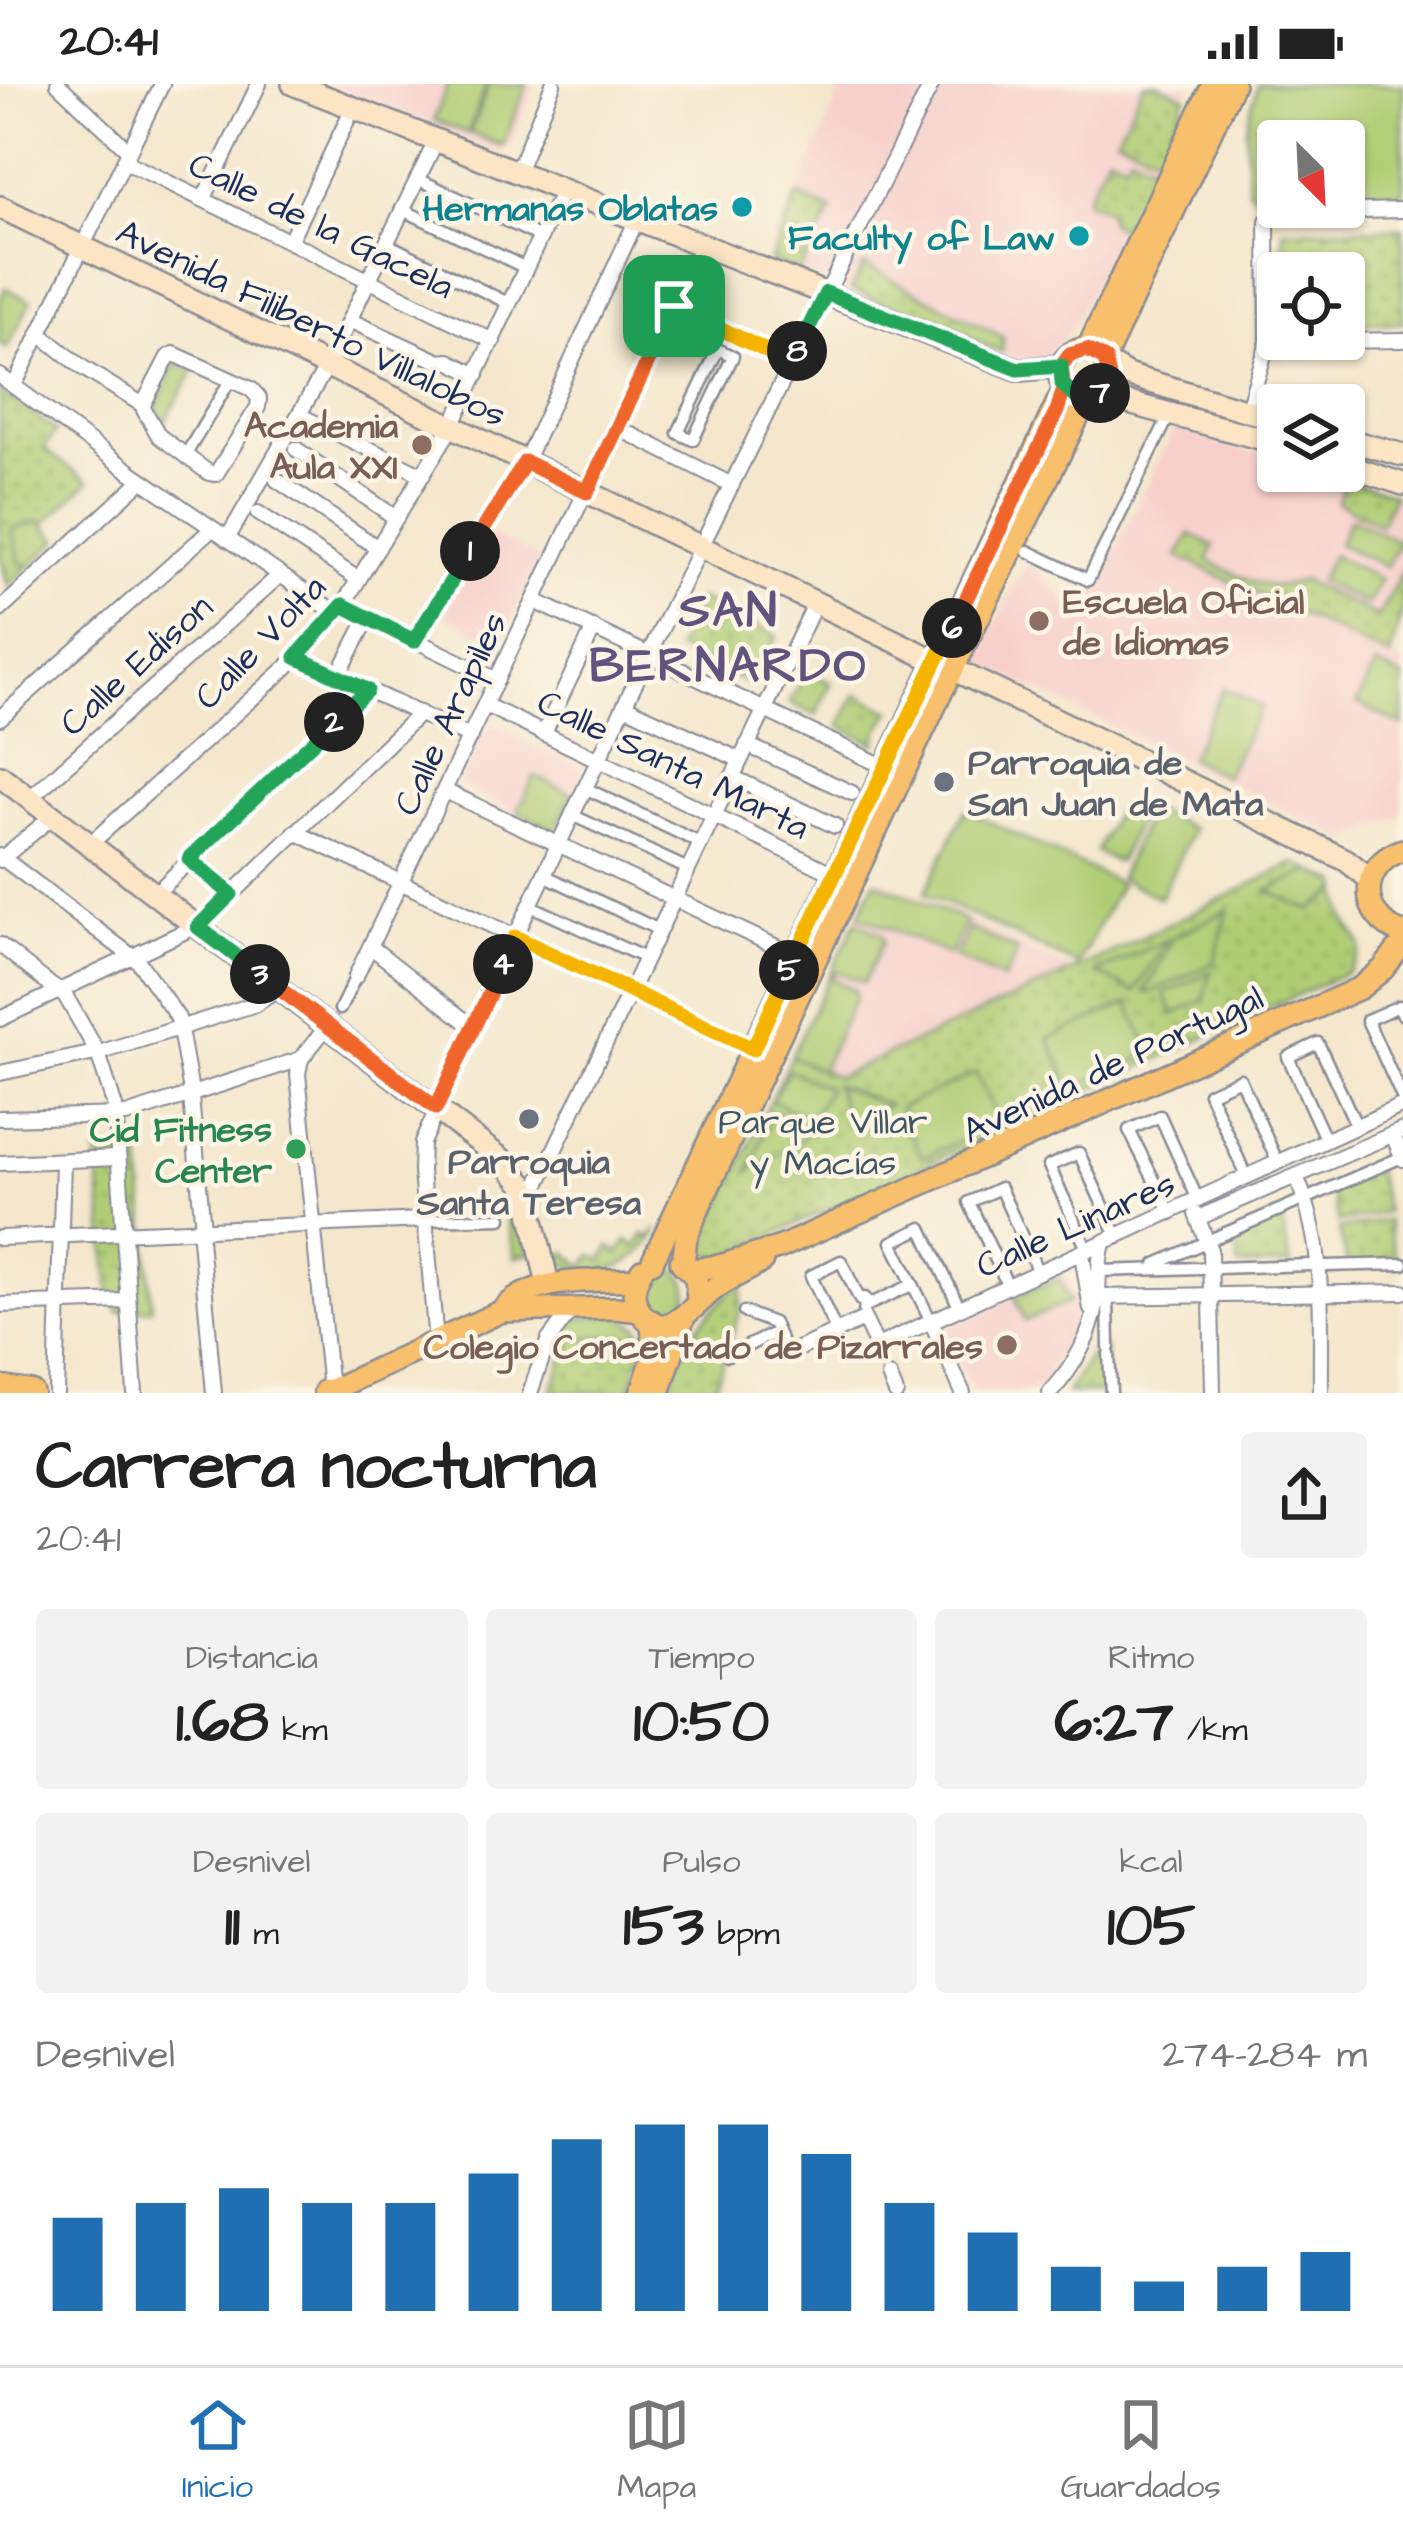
<!DOCTYPE html>
<html lang="es">
<meta charset="utf-8">
<style>
:root{--surface:#fff;--page:#f2f2f2;--text:#222;--muted:#767676;--line:#e0e0e0;--accent:#1f6fb2}
body{margin:0;font-family:"Architects Daughter",sans-serif;background:var(--page);color:var(--text);height:100vh;display:flex;flex-direction:column;font-size:45px;white-space:nowrap}
*{box-sizing:border-box;margin:0}
p{font-size:39px;color:var(--muted)}
.icon{flex:none;width:66px;height:66px;fill:none;stroke:currentColor;stroke-width:2;stroke-linecap:round;stroke-linejoin:round}
.map{position:relative;height:1309px;overflow:hidden}
.panel{display:flex;flex-direction:column;background:var(--surface);flex:1}
.panel>*{flex:none}
.needle{width:78px;rotate:156deg}
.fabs{position:absolute;left:1257px;top:36px;display:grid;gap:24px}
.fabs a{display:grid;place-items:center;width:108px;height:108px;border-radius:12px;background:var(--surface);box-shadow:0 3px 9px #0004;font-size:60px}
.pin{position:absolute;display:grid;place-items:center;width:102px;height:102px;color:#fff;margin:-51px;border-radius:24px;box-shadow:0 6px 18px #0006}
.km{position:absolute;width:60px;height:60px;margin:-30px;border-radius:50%;background:#222;color:#fff;font-size:33px;line-height:60px;text-align:center}
.round{display:grid;place-items:center;flex:none;width:126px;height:126px;border-radius:12px;background:var(--page)}
.overview{display:flex;align-items:center;justify-content:space-between;height:204px;padding:0 36px}
h1{font-size:66px;font-weight:700;line-height:90px}
.figures{display:grid;grid-template-columns:repeat(3,1fr);gap:18px;height:204px;padding:12px 36px}
.figures div{display:grid;align-content:center;border-radius:12px;background:var(--page);text-align:center}
.figures b{font-size:60px;font-weight:700}
.figures small{font-size:33px;font-weight:400}
.figures p{font-size:33px}
.chart{height:336px;padding:24px 36px}
.chart p{display:flex;justify-content:space-between}
.chart svg{width:100%;height:216px;margin-top:12px;stroke:var(--accent);stroke-width:6}
.status{display:flex;justify-content:space-between;align-items:center;height:84px;padding:0 60px;background:var(--surface);direction:ltr}
.status svg{height:33px;fill:currentColor}
.tab-bar{display:flex;justify-content:space-around;align-items:center;height:168px;border-top:3px solid var(--line);background:var(--surface);font-size:33px;color:var(--muted)}
.tab-bar a{display:grid;justify-items:center;gap:6px}
.tab-bar .active{color:var(--accent)}
.map>svg:first-child{display:block}
</style>
<div class="status"><b>20:41</b><svg viewBox="0 0 49 12"><path d="M0 12V9h3v3zM5 12V6h3v6zM10 12V3h3v9zM15 12V0h3v12zM26 1h20v11H26zM47 4h2v5h-2z"/></svg></div>
<div class="map">
<svg width="1403" height="1309" viewBox="0 0 1403 1309">
<defs>
<pattern id="grass-dots" width="8" height="8" patternUnits="userSpaceOnUse" patternTransform="scale(3)"><rect width="8" height="8" fill="#b0cd74"/><path d="M2 2h.1M6 6h.1" fill="none" stroke="#97b067" stroke-width="1.8" stroke-linecap="round"/></pattern>
</defs>
<rect width="100%" height="100%" fill="#fcf5e5"/>
<filter id="ink" filterUnits="userSpaceOnUse"><feTurbulence type="fractalNoise" baseFrequency=".00833" numOctaves="2"/><feDisplacementMap in="SourceGraphic" scale="24" xChannelSelector="R" yChannelSelector="G"/><feConvolveMatrix kernelMatrix="1 2 1 2 8 2 1 2 1" color-interpolation-filters="sRGB"/></filter>
<filter id="wash" filterUnits="userSpaceOnUse"><feTurbulence type="fractalNoise" baseFrequency=".004" numOctaves="4" result="noise"/><feDisplacementMap in="SourceGraphic" scale="48" xChannelSelector="R" yChannelSelector="G"/><feGaussianBlur stdDeviation="2.7" result="paint"/><feColorMatrix in="noise" values="0 0 0 0 0 0 0 0 0 0 0 0 0 0 0 0 0 1.4 0 .05"/><feComposite in="paint" operator="in"/></filter>
<g filter="url(#wash)">
<rect width="100%" height="100%" fill="#f4e7cc"/>
<g fill="#f7d0cc">
<path d="M325,0H536L513,56L500,68Z"/>
<path d="M829,0H1191L1124,146L1067,251L1048,275L1027,279L851,206L770,177L841,6Z"/>
<path d="M1174,345L1278,376V387H1316L1403,413V523L1390,572L1403,579V731L1346,756L978,577L1027,477L1063,513L1062,518L1085,528Z"/>
<path d="M492,450L540,474L499,562L442,530Z"/>
<path d="M493,641L584,685L555,746L459,701L486,644Z"/>
<path d="M877,793L1073,887L837,993L791,972Z"/>
<path d="M1065,1188L1083,1224L1041,1301L1024,1309H973L944,1245Z"/>
</g>
<g fill="url(#grass-dots)" stroke="#667e69" stroke-width="3">
<path d="M1144,0H1160L1186,13L1159,73L1117,53Z"/>
<path d="M1130,69L1155,82L1124,146L1110,139L1108,127L1085,116L1108,70L1125,78Z"/>
<path d="M797,112L832,126L798,189L770,177Z"/>
<path d="M1403,144V239L1344,240V189H1284L1283,146Z"/>
<path d="M864,181L1003,253L1002,268L851,206Z"/>
<path d="M0,306L56,347L44,365L89,398L44,440L58,456L8,502L0,472Z"/>
<path d="M1327,390L1394,410L1380,441L1337,418L1343,405L1331,400Z"/>
<path d="M1190,450L1214,462L1208,476C1239,492 1267,512 1302,496L1378,533L1403,485V523L1390,573L1178,472Z"/>
<path d="M700,515L777,552L753,602L676,565Z"/>
<path d="M856,610L891,627L879,646L875,660L840,642Z"/>
<path d="M1295,779L1339,799C1340,812 1341,826 1347,838C1362,865 1368,860 1348,888L720,1175L696,1170L700,1138L711,1143L791,972L837,993L1073,887Z"/>
<path d="M140,1064L152,1224L119,1228L110,1209L97,1067Z"/>
<path d="M1376,1086L1386,1128L1338,1139L1331,1106Z"/>
<path d="M1280,1129L1291,1181L1238,1182L1236,1150Z"/>
<path d="M1387,1136L1397,1179L1347,1180L1339,1146Z"/>
<path d="M657,1145C645,1181 592,1200 561,1178L566,1168L584,1183L592,1171L602,1177L610,1163L620,1169L627,1156L637,1163L644,1150L651,1154Z"/>
<path d="M743,1197L739,1229L713,1309H668C682,1256 702,1232 743,1197Z"/>
<path d="M638,1242L645,1257L629,1309H551L568,1262H559L566,1243Z"/>
<path d="M1105,1263L1106,1309H1067L1095,1264Z"/>
</g>
<g fill="#b0cd74" stroke="#667e69" stroke-width="3">
<path d="M448,0H487L468,49L434,36Z"/>
<path d="M489,0H527L503,62L470,49Z"/>
<path d="M1258,0H1403V109H1344V57H1278V110H1253L1248,105L1246,44Z"/>
<path d="M5,204L31,217L7,264L0,261V215Z"/>
<path d="M182,280L194,287L164,339L156,321L174,283Z"/>
<path d="M1350,434L1399,458L1386,483L1338,460Z"/>
<path d="M40,437L58,456L29,483L21,480L12,445Z"/>
<path d="M1332,471L1380,495L1367,521L1319,497Z"/>
<path d="M1376,581L1403,594V642L1357,619Z"/>
<path d="M806,587L831,599L816,631L790,619Z"/>
<path d="M1224,604L1261,623L1225,693L1189,674Z"/>
<path d="M534,692L573,710L555,746L518,728Z"/>
<path d="M1151,725L1193,745L1160,814L1119,794Z"/>
<path d="M965,726L1120,800L1078,881L925,809Z"/>
<path d="M1116,727L1138,737L1118,778L1096,768Z"/>
<path d="M1311,787L1339,799V806L1311,826L1268,807Z"/>
<path d="M875,797L966,837L950,871L859,831Z"/>
<path d="M1228,826L1214,879L1149,909L1145,908L1173,853Z"/>
<path d="M856,837L881,850L884,856L864,898L836,887L832,894L854,906L856,912L821,986L791,972Z"/>
<path d="M969,844L1018,867L1004,896L955,873Z"/>
<path d="M1166,856L1135,908L1096,889Z"/>
<path d="M1211,888L1204,916L1174,930L1164,910Z"/>
<path d="M1128,919L1151,969L1072,1005L1049,955Z"/>
<path d="M789,986L828,1004L811,1035L771,1016Z"/>
<path d="M976,989L999,1039L922,1074L899,1024Z"/>
<path d="M836,1001L888,1021L847,1041Z"/>
<path d="M773,1028L808,1043L802,1055L749,1087Z"/>
<path d="M497,1083L516,1106L532,1169L515,1173Z"/>
<circle cx="666" cy="1207" r="22"/>
<path d="M1059,1194L1070,1218L1025,1237L1015,1213Z"/>
<path d="M618,1231L638,1242L645,1257L632,1258L630,1252L570,1254V1261L559,1262C572,1227 585,1234 618,1231Z"/>
</g>
</g>
<g filter="url(#ink)">
<g fill="none" stroke-linecap="round" stroke-linejoin="round">
<defs>
<g id="pedestrian">
<path d="M416,94L540,153"/>
<path d="M401,125L526,184"/>
<path d="M385,159L510,220"/>
<path d="M718,265L733,272L693,356L678,349Z"/>
<path d="M185,372L231,295"/>
<path d="M1028,467L1088,496L1170,330"/>
<path d="M587,705L700,759"/>
<path d="M574,732L688,785"/>
<path d="M189,775L231,810"/>
<path d="M546,792L659,846"/>
<path d="M531,822L645,874"/>
<path d="M340,925L356,892"/>
<path d="M1403,931L1399,922L1367,936L1403,1015"/>
<path d="M1326,1057L1288,973L1318,959L1357,1043"/>
<path d="M1247,1094L1209,1009L1240,995L1278,1079"/>
<path d="M1310,1113L1395,1076"/>
<path d="M1171,1130L1129,1046L1160,1032L1198,1116"/>
<path d="M425,1136L501,1134"/>
<path d="M1214,1154L1298,1118"/>
<path d="M1088,1167L1049,1082L1079,1069L1118,1154"/>
<path d="M1156,1180L1199,1161"/>
<path d="M1325,1182L1403,1180"/>
<path d="M1216,1184L1310,1181"/>
<path d="M1098,1187L1201,1184"/>
<path d="M1008,1202L969,1118L1000,1104L1038,1188"/>
<path d="M1108,1213L1109,1263"/>
<path d="M866,1217L868,1221L912,1201"/>
<path d="M744,1228L773,1239L787,1270"/>
<path d="M931,1237L892,1158L922,1144L960,1225"/>
<path d="M836,1247L811,1192L841,1177L860,1216L865,1214L864,1235"/>
<path d="M1109,1270L1111,1309"/>
<path d="M728,1271L777,1248"/>
</g>
<g id="minor">
<path d="M58,0L129,67"/>
<path d="M124,77L493,257"/>
<path d="M517,88L553,0"/>
<path d="M204,114L259,0"/>
<path d="M290,156L353,24"/>
<path d="M674,222L791,279"/>
<path d="M349,236L440,278L449,277L477,291"/>
<path d="M40,250L83,284L143,321"/>
<path d="M1268,258L1403,256"/>
<path d="M174,270L251,305L259,314L258,323L216,390L209,389L159,352L144,326L143,321L168,273Z"/>
<path d="M0,292L132,389L336,529"/>
<path d="M14,302L162,0"/>
<path d="M1247,328L1268,258L1267,137L1278,129L1403,126"/>
<path d="M299,331L423,391"/>
<path d="M616,343L732,401"/>
<path d="M296,365L396,434"/>
<path d="M277,396L378,464"/>
<path d="M258,429L358,495"/>
<path d="M227,455L327,282L436,57"/>
<path d="M535,517L885,683"/>
<path d="M343,521L497,596"/>
<path d="M0,526L142,396"/>
<path d="M414,557L525,378L637,135"/>
<path d="M296,573L470,653"/>
<path d="M338,592L369,532"/>
<path d="M485,621L836,791"/>
<path d="M627,623L740,676"/>
<path d="M0,634L212,445"/>
<path d="M544,649L594,544"/>
<path d="M747,661L852,709"/>
<path d="M732,693L835,742"/>
<path d="M445,707L796,872"/>
<path d="M30,714L280,491"/>
<path d="M295,748L753,966"/>
<path d="M90,760L287,583L343,521L452,342L562,107"/>
<path d="M0,772L138,877L178,934L190,1002L203,1145L200,1155L214,1309"/>
<path d="M0,776L53,732"/>
<path d="M155,810L366,606"/>
<path d="M198,843L420,629"/>
<path d="M0,861L53,903L62,906L98,969L115,1023L135,1309"/>
<path d="M371,863L473,943"/>
<path d="M356,892L702,162"/>
<path d="M0,935L196,842"/>
<path d="M301,975L298,990L329,1295L326,1308"/>
<path d="M0,989L105,967L256,920L280,904"/>
<path d="M0,1034L126,1031L301,975L328,941"/>
<path d="M1393,1051L1403,1075"/>
<path d="M0,1079L116,1074"/>
<path d="M1296,1093C1327,1161 1320,1236 1321,1309"/>
<path d="M530,1117L815,520"/>
<path d="M1196,1130L1210,1166L1213,1309"/>
<path d="M1198,1134L1403,1046"/>
<path d="M0,1154L425,1136"/>
<path d="M1082,1170L1091,1225"/>
<path d="M1098,1213L1403,1208"/>
<path d="M0,1221L128,1217"/>
<path d="M931,1237L963,1309"/>
<path d="M436,1258L421,1087L422,1059C581,701 755,349 932,0"/>
<path d="M787,1270L864,1235L877,1262L1403,1021"/>
<path d="M889,1292L896,1309"/>
<path d="M56,1309L63,1077"/>
<path d="M530,1309L548,1257L572,1225"/>
<path d="M1050,1309C1075,1282 1091,1253 1097,1217C1100,1198 1097,1179 1103,1160"/>
</g>
<g id="secondary">
<path d="M293,0L1004,280L1020,286L1061,282"/>
<path d="M0,123L1346,776L1370,795"/>
<path d="M1107,279L1127,291L1278,336"/>
<path d="M1099,311L1278,359"/>
<path d="M1344,355L1403,371"/>
<path d="M1344,381L1403,400"/>
<path d="M0,692L504,1077L525,1102L548,1200"/>
</g>
<g id="primary">
<circle cx="1085" cy="290" r="25"/>
<path d="M1087,266L1213,0"/>
<path d="M1104,275L1233,0"/>
<path d="M1403,766C1358,780 1358,835 1403,849"/>
<path d="M652,1178L1064,305"/>
<path d="M681,1178L696,1193L698,1218"/>
<path d="M683,1179L686,1154L696,1129L940,611L1087,315"/>
<path d="M642,1186C635,1197 631,1209 637,1222C663,1270 698,1214 720,1201C733,1192 749,1187 762,1177"/>
<path d="M691,1186L723,1181L781,1163L1360,904L1383,885L1403,859"/>
<path d="M503,1227L615,1224L640,1227"/>
<path d="M325,1309L502,1227C533,1191 593,1198 636,1195"/>
<path d="M641,1309L654,1272L652,1237"/>
<path d="M659,1309L683,1236"/>
</g>
<g id="trunk">
<path d="M0,1304L31,1309"/>
<path d="M326,1309V1308"/>
</g>
</defs>
<use href="#pedestrian" stroke="#888b95" stroke-width="15"/>
<use href="#minor" stroke="#888b95" stroke-width="18"/>
<use href="#secondary" stroke="#888b95" stroke-width="26"/>
<use href="#primary" stroke="#888b95" stroke-width="26"/>
<use href="#trunk" stroke="#888b95" stroke-width="28"/>
<use href="#pedestrian" stroke="#fff" stroke-width="10"/>
<use href="#minor" stroke="#fff" stroke-width="14"/>
<use href="#secondary" stroke="#fce5c4" stroke-width="21"/>
<use href="#primary" stroke="#f8bf6c" stroke-width="21"/>
<use href="#trunk" stroke="#f8bf6c" stroke-width="24"/>
</g>
</g>
<g fill="none" stroke-linecap="round" stroke-linejoin="round" filter="url(#ink)">
<defs>
<path id="split-1" d="M470,467L525,378L587,408L674,222"/>
<path id="split-2" d="M334,638L367,606L296,573L343,521L414,557L470,467"/>
<path id="split-3" d="M260,890L198,843L231,810L189,775L334,638"/>
<path id="split-4" d="M260,890L436,1024L503,880"/>
<path id="split-5" d="M503,880L515,853L753,965L789,886"/>
<path id="split-6" d="M789,886L952,544"/>
<path id="split-7" d="M952,544L1057,327L1064,305L1061,282L1069,271L1087,266L1105,275L1109,293L1100,309"/>
<path id="split-8" d="M797,267L826,209L1018,285L1061,282L1062,300L1077,314L1100,309"/>
<path id="split-9" d="M674,222L791,279L797,267"/>
</defs>
<use href="#split-1" stroke="#fff" stroke-width="24"/>
<use href="#split-2" stroke="#fff" stroke-width="24"/>
<use href="#split-3" stroke="#fff" stroke-width="24"/>
<use href="#split-4" stroke="#fff" stroke-width="24"/>
<use href="#split-5" stroke="#fff" stroke-width="24"/>
<use href="#split-6" stroke="#fff" stroke-width="24"/>
<use href="#split-7" stroke="#fff" stroke-width="24"/>
<use href="#split-8" stroke="#fff" stroke-width="24"/>
<use href="#split-9" stroke="#fff" stroke-width="24"/>
<use href="#split-1" stroke="#f0652b" stroke-width="15"/>
<use href="#split-2" stroke="#22a559" stroke-width="15"/>
<use href="#split-3" stroke="#22a559" stroke-width="15"/>
<use href="#split-4" stroke="#f0652b" stroke-width="15"/>
<use href="#split-5" stroke="#f5b400" stroke-width="15"/>
<use href="#split-6" stroke="#f5b400" stroke-width="15"/>
<use href="#split-7" stroke="#f0652b" stroke-width="15"/>
<use href="#split-8" stroke="#22a559" stroke-width="15"/>
<use href="#split-9" stroke="#f5b400" stroke-width="15"/>
</g>
<g fill="#0f9aa8" stroke="#fcf5e5" stroke-width="4.5">
<circle cx="742" cy="123" r="12"/>
<circle cx="1079" cy="152" r="12"/>
</g>
<g fill="#8d6e63" stroke="#fcf5e5" stroke-width="4.5">
<circle cx="422" cy="361" r="12"/>
<circle cx="1039" cy="537" r="12"/>
<circle cx="1007" cy="1261" r="12"/>
</g>
<g fill="#6b7280" stroke="#fcf5e5" stroke-width="4.5">
<circle cx="944" cy="698" r="12"/>
<circle cx="529" cy="1035" r="12"/>
</g>
<circle fill="#2e9e5b" stroke="#fcf5e5" stroke-width="4.5" cx="296" cy="1065" r="12"/>
<g text-anchor="middle" stroke-width="9" stroke-linejoin="round" paint-order="stroke">
<g font-size="36" font-weight="bold" fill="#0d838f" stroke="#fcf5e5" text-anchor="end">
<text x="718" y="136">Hermanas Oblatas</text>
<text x="1055" y="165">Faculty of Law</text>
</g>
<g font-size="36" fill="#1b2f5e" stroke="#fcf5e5">
<text transform="translate(322 140) rotate(26)" y="13">Calle de la Gacela</text>
<text transform="translate(312 238) rotate(26)" y="13">Avenida Filiberto Villalobos</text>
<text transform="translate(259 557) rotate(-46)" y="13">Calle Volta</text>
<text transform="translate(135 580) rotate(-42)" y="13">Calle Edison</text>
<text transform="translate(449 629) rotate(-65)" y="13">Calle Arapiles</text>
<text transform="translate(674 679) rotate(26)" y="13">Calle Santa Marta</text>
<text transform="translate(1112 979) rotate(-25)" y="13">Avenida de Portugal</text>
<text transform="translate(1075 1139) rotate(-24)" y="13">Calle Linares</text>
</g>
<g font-size="36" font-weight="bold" fill="#785e54" stroke="#fcf5e5" text-anchor="end">
<text x="398" y="353">Academia<tspan x="398" dy="41">Aula XXI</tspan></text>
<text x="1063" y="529" text-anchor="start">Escuela Oficial<tspan x="1063" dy="41">de Idiomas</tspan></text>
<text x="983" y="1274">Colegio Concertado de Pizarrales</text>
</g>
<g font-size="36" font-weight="bold" fill="#5b616d" stroke="#fcf5e5" text-anchor="start">
<text x="968" y="690">Parroquia de<tspan x="968" dy="41">San Juan de Mata</tspan></text>
<text x="529" y="1089" text-anchor="middle">Parroquia<tspan x="529" dy="41">Santa Teresa</tspan></text>
</g>
<g font-size="36" fill="#405664" stroke="#fcf5e5">
<text x="823" y="1049">Parque Villar<tspan x="823" dy="41">y Macías</tspan></text>
</g>
<g font-size="36" font-weight="bold" fill="#27864d" stroke="#fcf5e5" text-anchor="end">
<text x="272" y="1057">Cid Fitness<tspan x="272" dy="41">Center</tspan></text>
</g>
<g font-size="48" font-weight="bold" letter-spacing="3" fill="#60547e" stroke="#fcf5e5">
<text x="729" y="542">SAN<tspan x="729" dy="55">BERNARDO</tspan></text>
</g>
</g>
</svg>
<div class="fabs">
<a><svg class="needle" viewBox="-14 -14 28 28"><path d="M0-13l5 13h-10z" fill="#e53935"/><path d="M0 13l5-13h-10z" fill="#767676"/></svg></a>
<a><svg class="icon" aria-label="locate" viewBox="0 0 24 24"><circle cx="12" cy="12" r="6"/><path d="M12 2v4M12 18v4M2 12h4M18 12h4"/></svg></a>
<a><svg class="icon" aria-label="layers" viewBox="0 0 24 24"><path d="M12 4l9 5-9 5-9-5zM3 14l9 5 9-5"/></svg></a>
</div>
<div class="pin" style="left:674px;top:222px;background:#1e9e55"><svg class="icon" aria-label="arrive" viewBox="0 0 24 24"><path d="M6 21V4h12l-3 4 3 4H6"/></svg></div>
<b class="km" style="left:470px;top:467px">1</b>
<b class="km" style="left:334px;top:638px">2</b>
<b class="km" style="left:260px;top:890px">3</b>
<b class="km" style="left:503px;top:880px">4</b>
<b class="km" style="left:789px;top:886px">5</b>
<b class="km" style="left:952px;top:544px">6</b>
<b class="km" style="left:1100px;top:309px">7</b>
<b class="km" style="left:797px;top:267px">8</b>
</div>
<section class="panel">
<div class="overview"><div><h1>Carrera nocturna</h1><p>20:41</p></div><a class="round"><svg class="icon" aria-label="share" viewBox="0 0 24 24"><path d="M12 15V3M7 8l5-5 5 5M5 13v7h14v-7"/></svg></a></div>
<div class="figures">
<div><p>Distancia</p><b>1.68<small> km</small></b></div>
<div><p>Tiempo</p><b>10:50</b></div>
<div><p>Ritmo</p><b>6:27<small> /km</small></b></div>
</div>
<div class="figures">
<div><p>Desnivel</p><b>11<small> m</small></b></div>
<div><p>Pulso</p><b>153<small> bpm</small></b></div>
<div><p>kcal</p><b>105</b></div>
</div>
<div class="chart"><p><span>Desnivel</span>274–284 m</p>
<svg viewBox="0 0 160 44" preserveAspectRatio="none"><path d="M5 44V25M15 44V22M25 44V19M35 44V22M45 44V22M55 44V16M65 44V9M75 44V6M85 44V6M95 44V12M105 44V22M115 44V28M125 44V35M135 44V38M145 44V35M155 44V32"/></svg>
</div>
</section>
<nav class="tab-bar">
<a class="active"><svg class="icon" aria-label="home" viewBox="0 0 24 24"><path d="M3 11l9-7 9 7M6 9v11h12V9"/></svg>Inicio</a>
<a><svg class="icon" aria-label="map" viewBox="0 0 24 24"><path d="M3 6l6-2 6 2 6-2v14l-6 2-6-2-6 2zM9 4v14M15 6v14"/></svg>Mapa</a>
<a><svg class="icon" aria-label="saved" viewBox="0 0 24 24"><path d="M7 4h10v16l-5-4-5 4z"/></svg>Guardados</a>
</nav>
